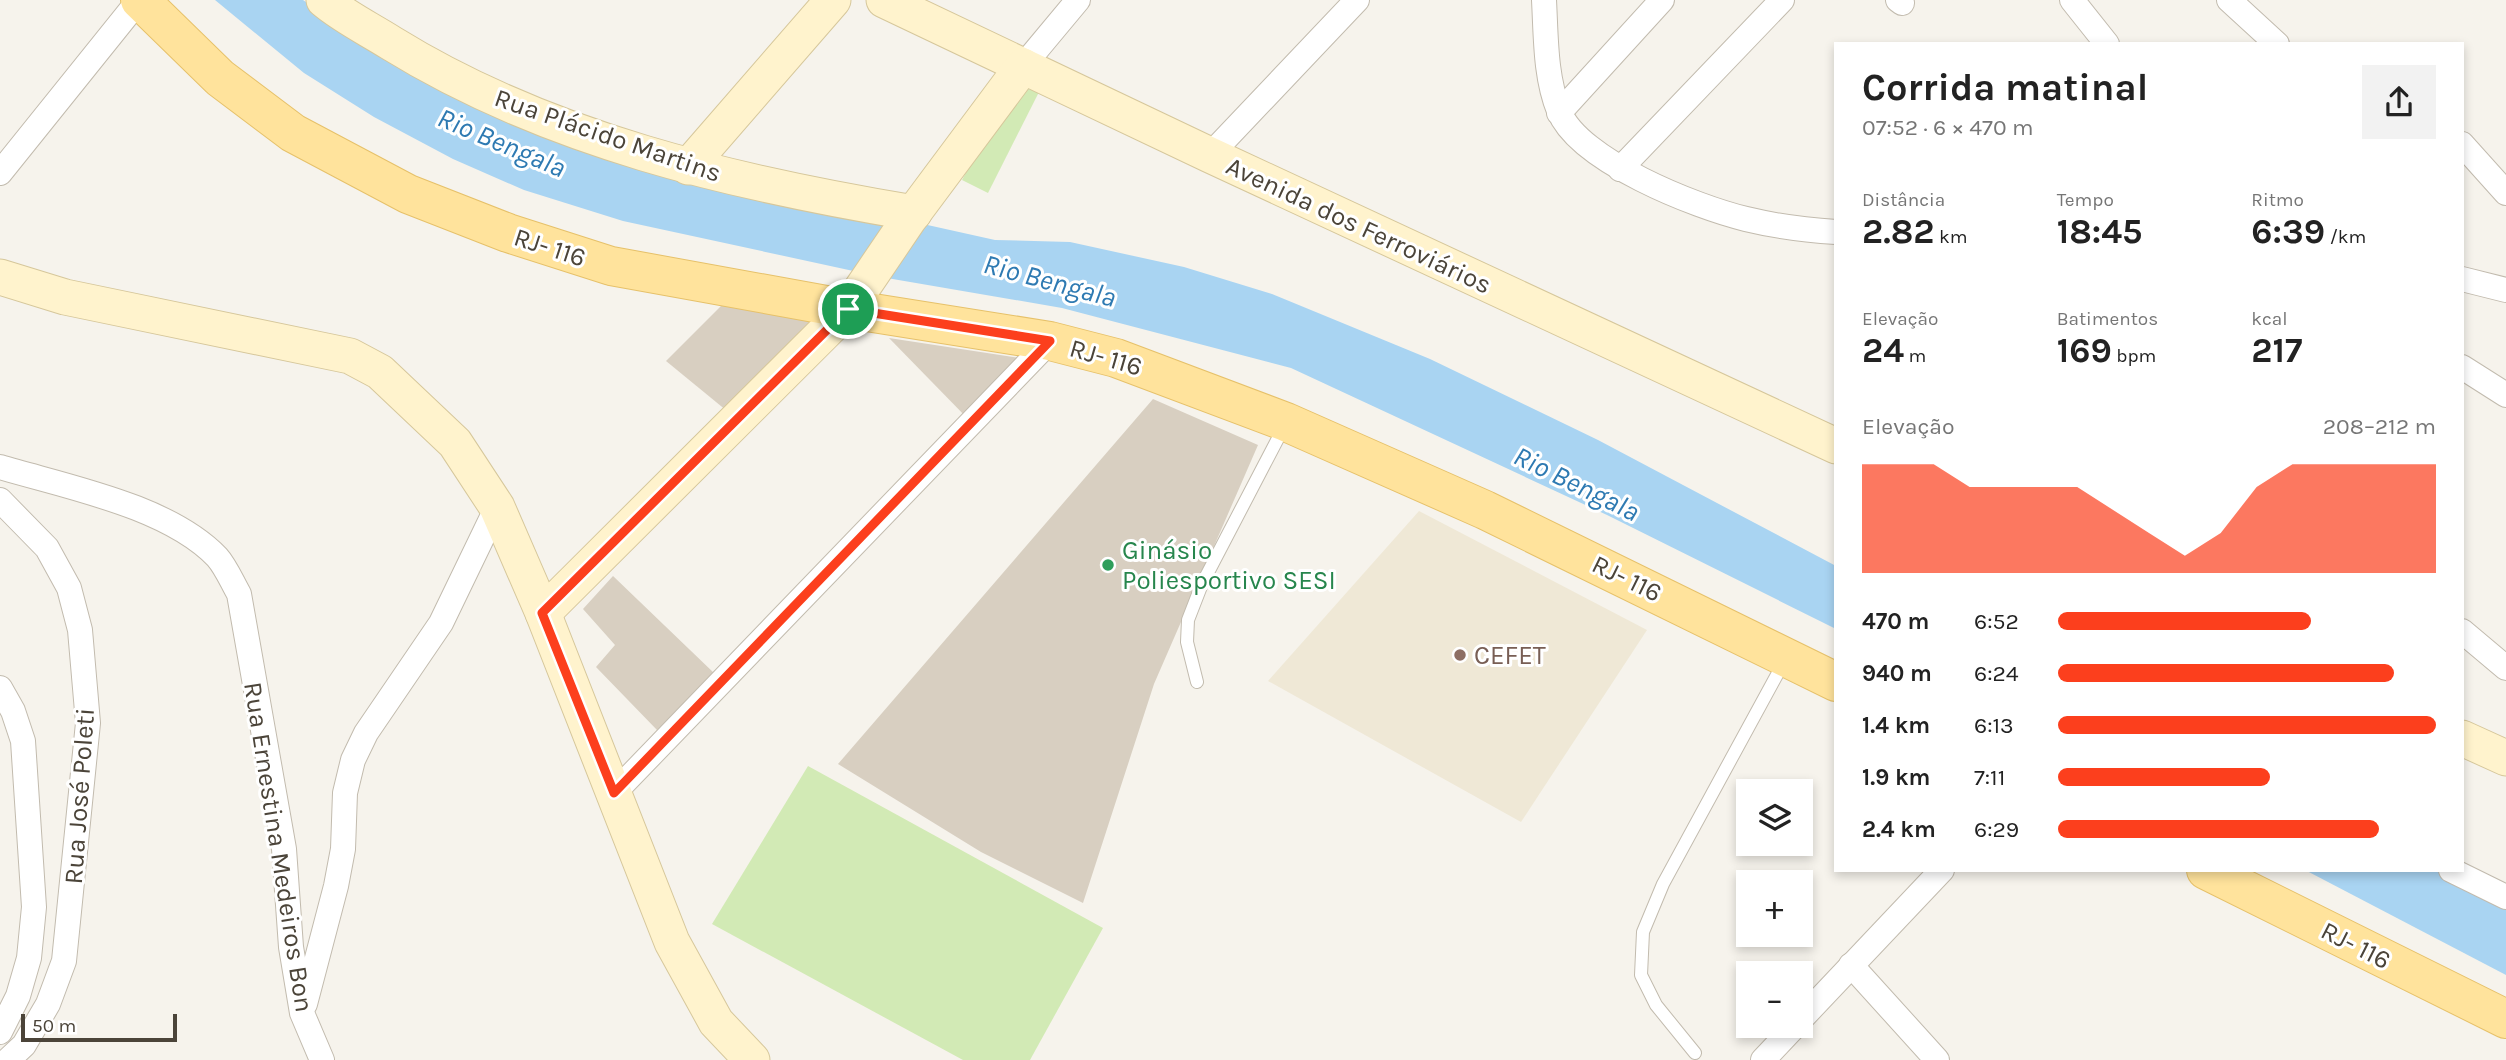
<!DOCTYPE html>
<html lang="pt">
<meta charset="utf-8">
<style>
:root{--surface:#fff;--page:#f2f2f2;--text:#222;--muted:#767676;--accent:#fc3f1d}
body{margin:0;font-family:Karla,sans-serif;background:var(--page);color:var(--text);height:100vh;display:flex;flex-direction:column;font-size:26px;white-space:nowrap}
*{box-sizing:border-box;margin:0}
p{font-size:23px;color:var(--muted)}
.icon{flex:none;width:38px;height:38px;fill:none;stroke:currentColor;stroke-width:2;stroke-linecap:round;stroke-linejoin:round}
.map{position:relative;flex:1;overflow:hidden}
.sheet{position:absolute;left:1834px;top:42px;width:630px;height:830px;display:flex;flex-direction:column;background:var(--surface);border-radius:0px;box-shadow:0 4px 10px #0003}
.sheet>*{flex:none}
.tools{position:absolute;left:1736px;top:779px;display:grid;gap:14px}
.tools a{display:grid;place-items:center;width:77px;height:77px;border-radius:0px;background:var(--surface);box-shadow:0 4px 10px #0003;font-size:35px}
.scale{position:absolute;left:21px;bottom:18px;width:156px;box-sizing:border-box;padding-left:7px;border:4px solid #4b4439;border-top:0;font-size:19px;line-height:24px;white-space:nowrap;color:#4b4439;-webkit-text-stroke:5px #fff;paint-order:stroke}
.pin{position:absolute;display:grid;place-items:center;width:60px;height:60px;color:#fff;margin:-30px;border:4px solid #fff;border-radius:50%;box-shadow:0 2px 7px #0007}
.round{display:grid;place-items:center;flex:none;width:74px;height:74px;border-radius:0px;background:var(--page)}
.overview{display:flex;align-items:center;justify-content:space-between;height:119px;padding:0 28px}
h1{font-size:38px;font-weight:700;line-height:52px}
.stats{display:grid;grid-template-columns:repeat(3,1fr);gap:10px;height:119px;padding:7px 28px}
.stats div{display:grid;align-content:center}
.stats b{font-size:35px;font-weight:700}
.stats small{font-size:19px;font-weight:400}
.stats p{font-size:19px}
.chart{height:196px;padding:14px 28px}
.chart p{display:flex;justify-content:space-between}
.chart svg{width:100%;height:126px;margin-top:7px;fill:var(--accent);opacity:.7}
ul{padding:0 28px;list-style:none;font-size:23px}
li{display:grid;grid-template-columns:112px 84px 1fr;align-items:center;height:52px}
li i{height:18px;border-radius:9px;background:var(--accent)}
.map>svg:first-child{display:block}
</style>
<div class="map">
<svg width="2506" height="1060" viewBox="0 0 2506 1060">
<rect width="100%" height="100%" fill="#f6f3ec"/>
<path fill="#efe8d6" d="M1419,511L1647,630L1521,822L1268,681Z"/>
<g fill="#d2eab5">
<path d="M1013,85L1039,92L988,193L962,180Z"/>
<path d="M808,766L1103,928L1030,1060H963L712,924Z"/>
</g>
<g fill="#a9d4f2">
<path d="M215,0H303L394,62L833,204L995,240L1070,242L1184,267L1272,294L1430,359L1598,440L1836,566V629L1607,515L1291,368L1062,308L881,277L623,221L524,190L453,159L374,117L304,73Z"/>
<path d="M2305,870H2443L2506,902V975Z"/>
</g>
<g fill="#d8cfc1">
<path d="M731,296L801,312L814,326L727,411L666,361Z"/>
<path d="M889,338L1020,358L970,421Z"/>
<path d="M1153,399L1258,445L1154,684L1083,903L981,852L838,764Z"/>
<path d="M613,576L715,674L657,730L596,667L615,645L583,609Z"/>
</g>
<g fill="none" stroke-linecap="round" stroke-linejoin="round">
<defs>
<g id="lane">
<path d="M1197,682L1187,642L1188,620L1202,584L1285,425"/>
<path d="M1695,1053L1656,1005L1641,975L1643,932L1663,884L1785,660"/>
</g>
<g id="street">
<path d="M1544,0C1546,36 1545,77 1559,111C1579,161 1696,207 1746,219C1775,226 1805,230 1836,232"/>
<path d="M1898,0L1902,3"/>
<path d="M2072,0L2107,44"/>
<path d="M2229,0L2277,44"/>
<path d="M1023,66L1078,0"/>
<path d="M1559,113L1662,0"/>
<path d="M2462,144L2506,193"/>
<path d="M1210,155L1357,0"/>
<path d="M1620,169L1782,0"/>
<path d="M0,173L139,0"/>
<path d="M2462,279L2506,290"/>
<path d="M2462,367L2506,395"/>
<path d="M0,467C67,487 168,506 217,557C226,567 232,582 239,594L284,849L291,947L302,1013L322,1060"/>
<path d="M0,500L47,548L69,588L80,630L88,723L64,961L48,1004L24,1045L8,1060"/>
<path d="M2462,631L2506,668"/>
<path d="M0,688L13,711L23,741L34,907L29,958L18,996L0,1032"/>
<path d="M614,793L1050,341"/>
<path d="M2451,870L2506,897"/>
<path d="M1851,965L1937,1060"/>
<path d="M305,1004L336,886L343,849L345,793L353,760L366,733L441,623L497,507"/>
<path d="M1801,1019L1942,870"/>
<path d="M1763,1060L1795,1026"/>
</g>
<g id="secondary">
<path d="M324,0C344,17 369,29 391,43C548,140 734,183 914,213"/>
<path d="M884,0L1210,155L1836,446"/>
<path d="M688,167L833,0"/>
<path d="M0,277L65,297L350,356L380,372L455,443L497,507L543,613L672,942L716,1022L752,1060"/>
<path d="M543,613L848,309L909,219L1023,66"/>
<path d="M2462,738L2506,758"/>
</g>
<g id="primary">
<path d="M140,0L220,78L293,133L408,194L508,233L611,266L848,309L1050,341L1116,358L1286,422L1485,510L1836,682"/>
<path d="M2206,870L2506,1019"/>
</g>
</defs>
<use href="#lane" stroke="#c2bbae" stroke-width="14"/>
<use href="#street" stroke="#c2bbae" stroke-width="26"/>
<use href="#secondary" stroke="#d6c79b" stroke-width="37"/>
<use href="#primary" stroke="#e6c16a" stroke-width="40"/>
<use href="#lane" stroke="#fff" stroke-width="12"/>
<use href="#street" stroke="#fff" stroke-width="24"/>
<use href="#secondary" stroke="#fff3cd" stroke-width="35"/>
<use href="#primary" stroke="#ffe39c" stroke-width="38"/>
</g>
<g fill="none" stroke-linecap="round" stroke-linejoin="round">
<defs>
<path id="route" d="M848,309L1050,341L614,793L542,613Z"/>
</defs>
<use href="#route" stroke="#fff" stroke-width="14"/>
<use href="#route" stroke="#fc3f1d" stroke-width="9"/>
</g>
<circle fill="#2e9e5b" stroke="#fff" stroke-width="2.5" cx="1108" cy="565" r="7"/>
<circle fill="#8d6e63" stroke="#fff" stroke-width="2.5" cx="1460" cy="655" r="7"/>
<g text-anchor="middle" stroke-width="6" stroke-linejoin="round" paint-order="stroke">
<g font-size="26" fill="#4b4439" stroke="#fff">
<text transform="translate(608 135) rotate(19)" y="9">Rua Plácido Martins</text>
<text transform="translate(1359 225) rotate(25)" y="9">Avenida dos Ferroviários</text>
<text transform="translate(550 247) rotate(18)" y="9">RJ- 116</text>
<text transform="translate(1106 357) rotate(16)" y="9">RJ- 116</text>
<text transform="translate(1627 578) rotate(26)" y="9">RJ- 116</text>
<text transform="translate(79 796) rotate(-86)" y="9">Rua José Poleti</text>
<text transform="translate(279 847) rotate(81)" y="9">Rua Ernestina Medeiros Bon</text>
<text transform="translate(2356 945) rotate(27)" y="9">RJ- 116</text>
</g>
<g font-size="26" fill="#27864d" stroke="#fff" text-anchor="start">
<text x="1122" y="559">Ginásio<tspan x="1122" dy="30">Poliesportivo SESI</tspan></text>
</g>
<g font-size="26" fill="#785e54" stroke="#fff" text-anchor="start">
<text x="1474" y="664">CEFET</text>
</g>
<g font-size="28" font-style="italic" fill="#2e7ab2" stroke="#fff">
<text transform="translate(502 142) rotate(23)" y="10">Rio Bengala</text>
<text transform="translate(1050 280) rotate(15)" y="10">Rio Bengala</text>
<text transform="translate(1577 483) rotate(26)" y="10">Rio Bengala</text>
</g>
</g>
</svg>
<div class="tools">
<a><svg class="icon" aria-label="layers" viewBox="0 0 24 24"><path d="M12 4l9 5-9 5-9-5zM3 14l9 5 9-5"/></svg></a>
<a>+</a>
<a>−</a>
</div>
<div class="scale">50 m</div>
<div class="pin" style="left:848px;top:309px;background:#1e9e55"><svg class="icon" aria-label="arrive" viewBox="0 0 24 24"><path d="M6 21V4h12l-3 4 3 4H6"/></svg></div>
<section class="sheet">
<div class="overview"><div><h1>Corrida matinal</h1><p>07:52 · 6 × 470 m</p></div><a class="round"><svg class="icon" aria-label="share" viewBox="0 0 24 24"><path d="M12 15V3M7 8l5-5 5 5M5 13v7h14v-7"/></svg></a></div>
<div class="stats">
<div><p>Distância</p><b>2.82<small> km</small></b></div>
<div><p>Tempo</p><b>18:45</b></div>
<div><p>Ritmo</p><b>6:39<small> /km</small></b></div>
</div>
<div class="stats">
<div><p>Elevação</p><b>24<small> m</small></b></div>
<div><p>Batimentos</p><b>169<small> bpm</small></b></div>
<div><p>kcal</p><b>217</b></div>
</div>
<div class="chart"><p><span>Elevação</span>208–212 m</p>
<svg viewBox="0 0 160 44" preserveAspectRatio="none"><path d="M0 44V6L10 6L20 6L30 14L40 14L50 14L60 14L70 22L80 30L90 38L100 30L110 14L120 6L130 6L140 6L150 6L160 6V44z"/></svg>
</div>
<ul>
<li><b>470 m</b>6:52<i style="width:67%"></i></li>
<li><b>940 m</b>6:24<i style="width:89%"></i></li>
<li><b>1.4 km</b>6:13<i style="width:100%"></i></li>
<li><b>1.9 km</b>7:11<i style="width:56%"></i></li>
<li><b>2.4 km</b>6:29<i style="width:85%"></i></li>
</ul>
</section>
</div>
